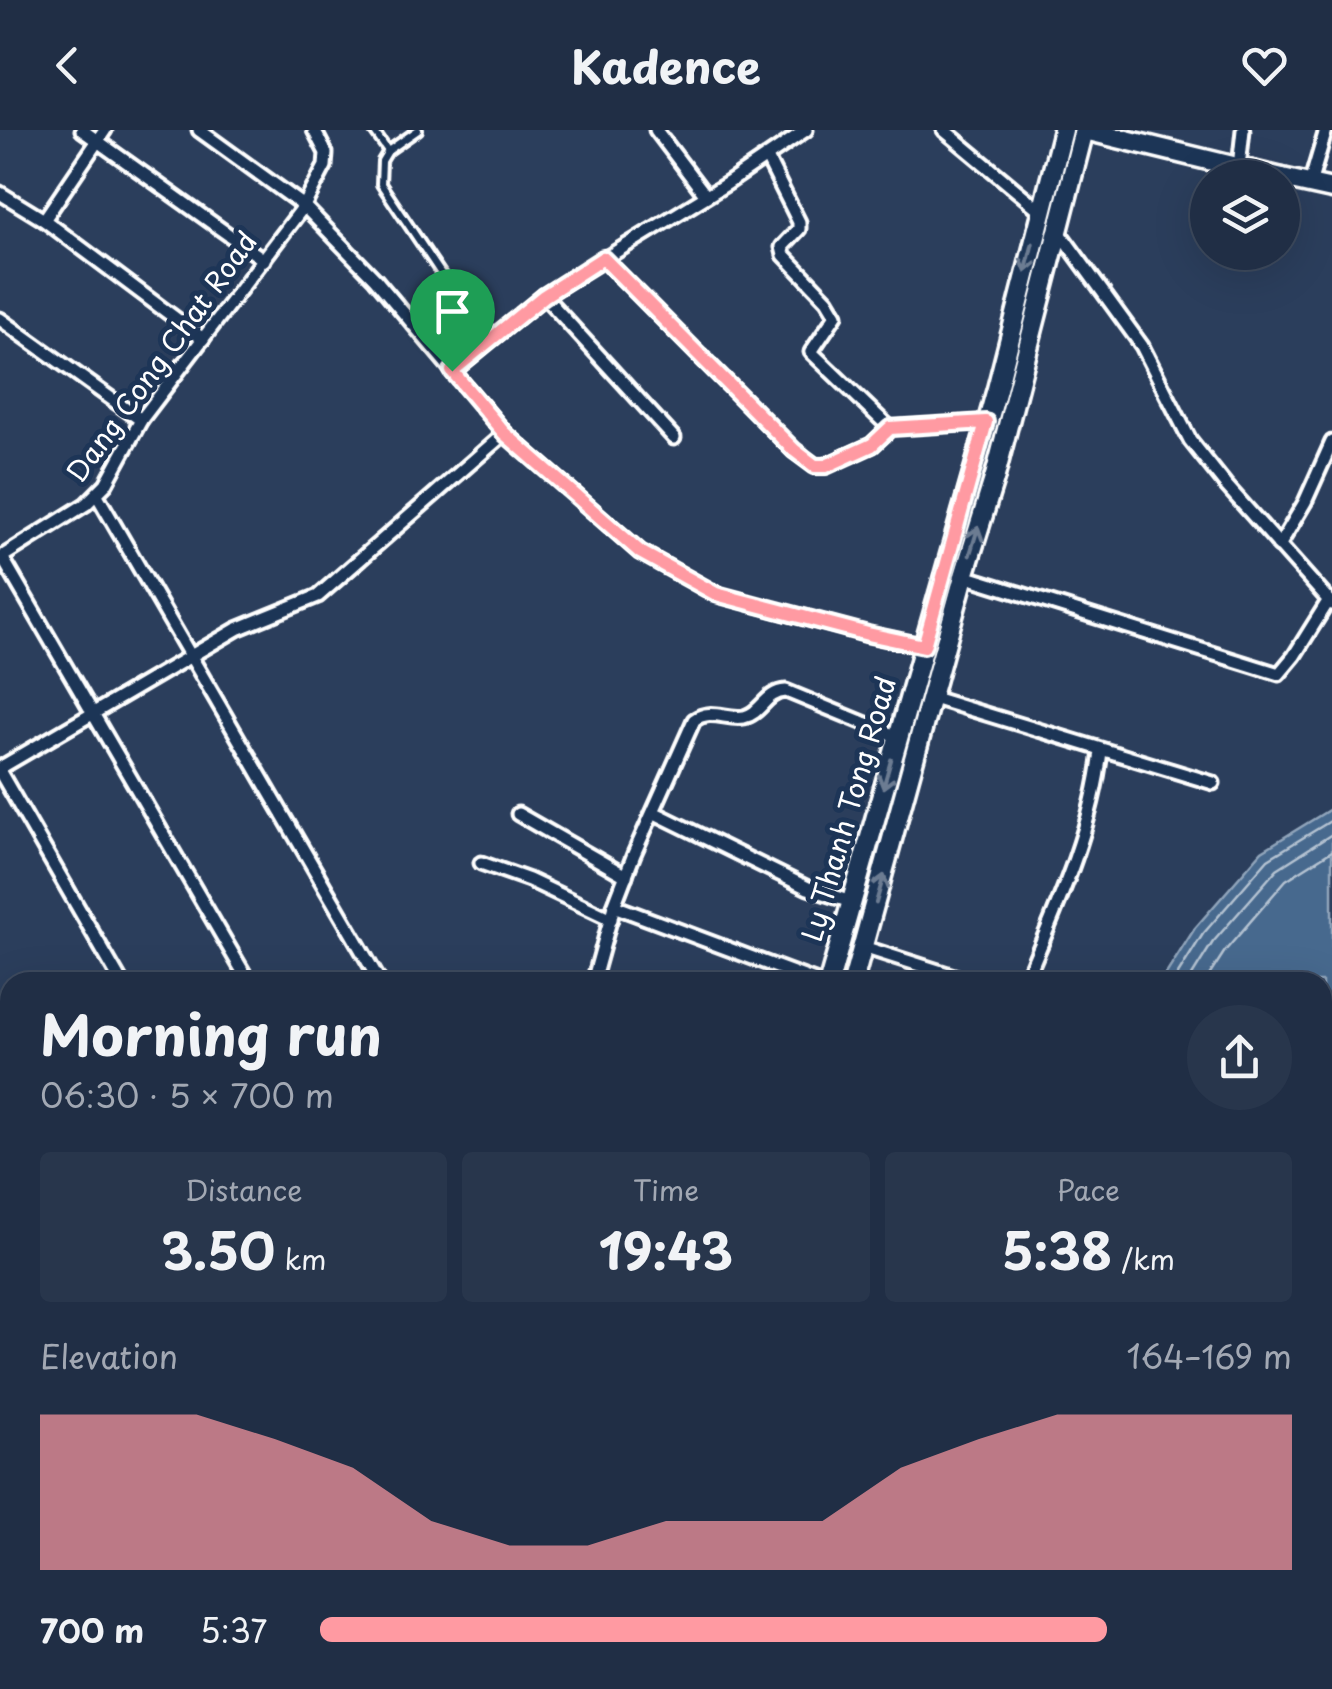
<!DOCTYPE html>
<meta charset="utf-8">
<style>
:root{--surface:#202e45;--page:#28364c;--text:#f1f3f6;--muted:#a2a8b3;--line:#3d4a5e;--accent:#ff9aa2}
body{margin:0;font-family:"Playpen Sans",sans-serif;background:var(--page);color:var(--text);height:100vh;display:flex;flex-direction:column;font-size:38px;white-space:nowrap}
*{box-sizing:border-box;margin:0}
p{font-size:32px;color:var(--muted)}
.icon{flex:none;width:55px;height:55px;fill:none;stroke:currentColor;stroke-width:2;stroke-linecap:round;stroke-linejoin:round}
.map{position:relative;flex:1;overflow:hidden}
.side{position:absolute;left:0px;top:842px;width:1332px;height:718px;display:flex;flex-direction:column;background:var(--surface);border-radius:30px 30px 0 0;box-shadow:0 10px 40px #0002,0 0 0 2px var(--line)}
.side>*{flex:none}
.controls{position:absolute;left:1190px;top:30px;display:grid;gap:20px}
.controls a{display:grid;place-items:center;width:110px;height:110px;border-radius:50%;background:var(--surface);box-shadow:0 10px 40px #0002,0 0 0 2px var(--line);font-size:50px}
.pin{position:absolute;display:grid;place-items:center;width:85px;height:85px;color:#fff;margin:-102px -42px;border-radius:50% 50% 50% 0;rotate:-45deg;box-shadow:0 0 10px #0007}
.pin .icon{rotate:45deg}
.round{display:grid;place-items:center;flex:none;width:105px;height:105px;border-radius:52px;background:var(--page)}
.head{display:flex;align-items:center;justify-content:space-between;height:170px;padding:0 40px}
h1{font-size:55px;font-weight:700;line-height:75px}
.stats{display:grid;grid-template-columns:repeat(3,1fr);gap:15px;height:170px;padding:10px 40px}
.stats div{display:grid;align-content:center;border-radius:10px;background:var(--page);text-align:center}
.stats b{font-size:50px;font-weight:700}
.stats small{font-size:28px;font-weight:400}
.stats p{font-size:28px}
.chart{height:280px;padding:20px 40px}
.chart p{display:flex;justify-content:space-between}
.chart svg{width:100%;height:180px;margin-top:10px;fill:var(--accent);opacity:.7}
ul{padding:0 40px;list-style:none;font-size:32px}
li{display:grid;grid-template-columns:160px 120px 1fr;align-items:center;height:75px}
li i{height:25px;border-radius:12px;background:var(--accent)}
header{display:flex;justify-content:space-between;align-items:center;height:130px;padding:0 40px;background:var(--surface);font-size:45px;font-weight:700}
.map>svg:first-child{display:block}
</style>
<header><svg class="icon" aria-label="back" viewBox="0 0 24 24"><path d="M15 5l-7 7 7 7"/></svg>Kadence<svg class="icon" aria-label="heart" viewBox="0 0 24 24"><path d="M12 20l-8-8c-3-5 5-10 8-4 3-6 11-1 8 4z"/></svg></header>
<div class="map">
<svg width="1332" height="1559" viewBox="0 0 1332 1559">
<rect width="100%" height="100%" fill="#2b3e5c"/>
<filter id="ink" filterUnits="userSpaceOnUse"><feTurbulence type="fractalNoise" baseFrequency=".01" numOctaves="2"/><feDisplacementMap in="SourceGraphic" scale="20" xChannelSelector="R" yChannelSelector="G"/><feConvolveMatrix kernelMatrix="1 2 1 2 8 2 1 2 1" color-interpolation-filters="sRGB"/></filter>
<g filter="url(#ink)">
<path fill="#47698e" stroke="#91a5bb" stroke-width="2.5" d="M1332,678V917L1323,919L1322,852H1161L1195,798L1262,721Z"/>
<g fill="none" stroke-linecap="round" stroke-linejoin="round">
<g stroke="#b5c3d2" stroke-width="2.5">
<path d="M1173,852L1203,804L1268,729L1332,690"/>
<path d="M1188,852L1213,812L1277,739L1332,704"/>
<path d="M1205,852L1225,821L1286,750L1332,721"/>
</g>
<defs>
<g id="lane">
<path d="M373,0L388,21"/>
<path d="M417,196L448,168L450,157L381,54L382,31L388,21L418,0"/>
</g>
<g id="street">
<path d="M82,0L264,130"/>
<path d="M199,0L304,76L375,149L505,303L640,422L716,464L868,505L923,516"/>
<path d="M656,0L706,66"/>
<path d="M944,0L1041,81"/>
<path d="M767,28L799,92V99L782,117L784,125L827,170L836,185L811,222L890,298"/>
<path d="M1239,37L1243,0"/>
<path d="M1310,54L1326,0"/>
<path d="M0,63L44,90L203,209"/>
<path d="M44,90L105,0"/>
<path d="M1057,99L1142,216L1190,310L1225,354L1332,474"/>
<path d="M603,128L794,321L815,336H825L872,315L890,298L986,292"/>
<path d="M544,166L674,308"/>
<path d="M0,189L141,290"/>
<path d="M453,241L544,166L728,53L806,0"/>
<path d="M97,365L380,852"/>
<path d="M1279,416L1305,372L1332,312"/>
<path d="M2,427L249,852"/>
<path d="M0,428L86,374L106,354L141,290L304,76L325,36L326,23L314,0"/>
<path d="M964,446L1279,544L1294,526L1329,470"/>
<path d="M933,568L1213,653"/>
<path d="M0,638L237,499L318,466L505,303"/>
<path d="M0,642L121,852"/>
<path d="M655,683L808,758L851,772"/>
<path d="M518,684L626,746"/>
<path d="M481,733L529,750L611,789"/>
<path d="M614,776L817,852"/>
<path d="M863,817L973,852"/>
<path d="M593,852L614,776L634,724L694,590C711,578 726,590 744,587C762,583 765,562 786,561L898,607"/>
<path d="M1025,852C1056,779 1092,701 1101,621"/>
<path d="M0,872L10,889"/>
<path d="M0,1243L10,1234"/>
<path d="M1322,1250L1332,1257"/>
<path d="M1322,1458L1332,1441"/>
<path d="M0,1459L10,1450"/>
<path d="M185,1550L187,1559"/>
<path d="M388,1550L393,1559"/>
<path d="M486,1550L491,1559"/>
<path d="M695,1550L696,1559"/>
<path d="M559,1559L573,1550"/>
<path d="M1016,1559L1019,1550"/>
<path d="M1269,1559L1274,1550"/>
</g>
<g id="secondary">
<path d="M1085,0L1282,48"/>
<path d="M1282,48L1332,59"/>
</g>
<g id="primary">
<path d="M829,852L997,259L1063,0"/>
<path d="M853,852L964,446L995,346L1084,0"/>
<path d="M609,1559L612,1550"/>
<path d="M645,1559L648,1550"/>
</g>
</defs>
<use href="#lane" stroke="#fff" stroke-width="14"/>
<use href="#street" stroke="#fff" stroke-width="19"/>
<use href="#secondary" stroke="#fff" stroke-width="25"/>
<use href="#primary" stroke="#fff" stroke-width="25"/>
<use href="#lane" stroke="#1d3557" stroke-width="6"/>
<use href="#street" stroke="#1d3557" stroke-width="11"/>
<use href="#secondary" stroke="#1d3557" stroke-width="18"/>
<use href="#primary" stroke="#1d3557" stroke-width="18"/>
</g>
<defs><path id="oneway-shaft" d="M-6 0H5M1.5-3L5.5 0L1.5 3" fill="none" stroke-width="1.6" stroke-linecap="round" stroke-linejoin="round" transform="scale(2.5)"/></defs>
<g stroke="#6c7c92">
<use href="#oneway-shaft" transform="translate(1029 128) rotate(104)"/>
<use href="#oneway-shaft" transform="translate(974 411) rotate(-73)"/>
<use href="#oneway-shaft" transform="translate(887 644) rotate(106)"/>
<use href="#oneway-shaft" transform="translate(880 759) rotate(-74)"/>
</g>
</g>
<g fill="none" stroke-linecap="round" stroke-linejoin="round" filter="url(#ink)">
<defs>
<path id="route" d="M603,128L794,320L815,336H826L872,315L890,298L986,292L924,516L868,504L716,464L640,422L504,303L452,241L544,166Z"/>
</defs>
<use href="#route" stroke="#fff" stroke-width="20"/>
<use href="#route" stroke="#ff9aa2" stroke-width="12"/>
</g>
<g text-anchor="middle" stroke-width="10" stroke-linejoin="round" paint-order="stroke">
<g font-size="28" fill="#fff" stroke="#1d3557">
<text transform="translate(162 227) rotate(-54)" y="10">Dang Cong Chat Road</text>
<text transform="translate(849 679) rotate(-74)" y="10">Ly Thanh Tong Road</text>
</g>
</g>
</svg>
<div class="controls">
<a><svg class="icon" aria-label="layers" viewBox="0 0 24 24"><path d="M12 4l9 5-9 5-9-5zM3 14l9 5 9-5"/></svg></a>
</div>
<div class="pin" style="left:452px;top:241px;background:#1e9e55"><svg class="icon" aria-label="arrive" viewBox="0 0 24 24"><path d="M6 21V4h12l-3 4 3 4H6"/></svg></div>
<section class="side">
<div class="head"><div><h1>Morning run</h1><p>06:30 · 5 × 700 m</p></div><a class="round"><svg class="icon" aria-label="share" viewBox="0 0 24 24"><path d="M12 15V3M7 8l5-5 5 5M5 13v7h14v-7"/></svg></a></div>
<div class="stats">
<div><p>Distance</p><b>3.50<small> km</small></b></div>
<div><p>Time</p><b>19:43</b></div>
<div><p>Pace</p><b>5:38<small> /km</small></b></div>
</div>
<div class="chart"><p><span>Elevation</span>164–169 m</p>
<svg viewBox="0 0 160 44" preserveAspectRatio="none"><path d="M0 44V6L10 6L20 6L30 12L40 19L50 32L60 38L70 38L80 32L90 32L100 32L110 19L120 12L130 6L140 6L150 6L160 6V44z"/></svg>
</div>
<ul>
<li><b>700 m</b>5:37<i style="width:81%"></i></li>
</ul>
</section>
</div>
